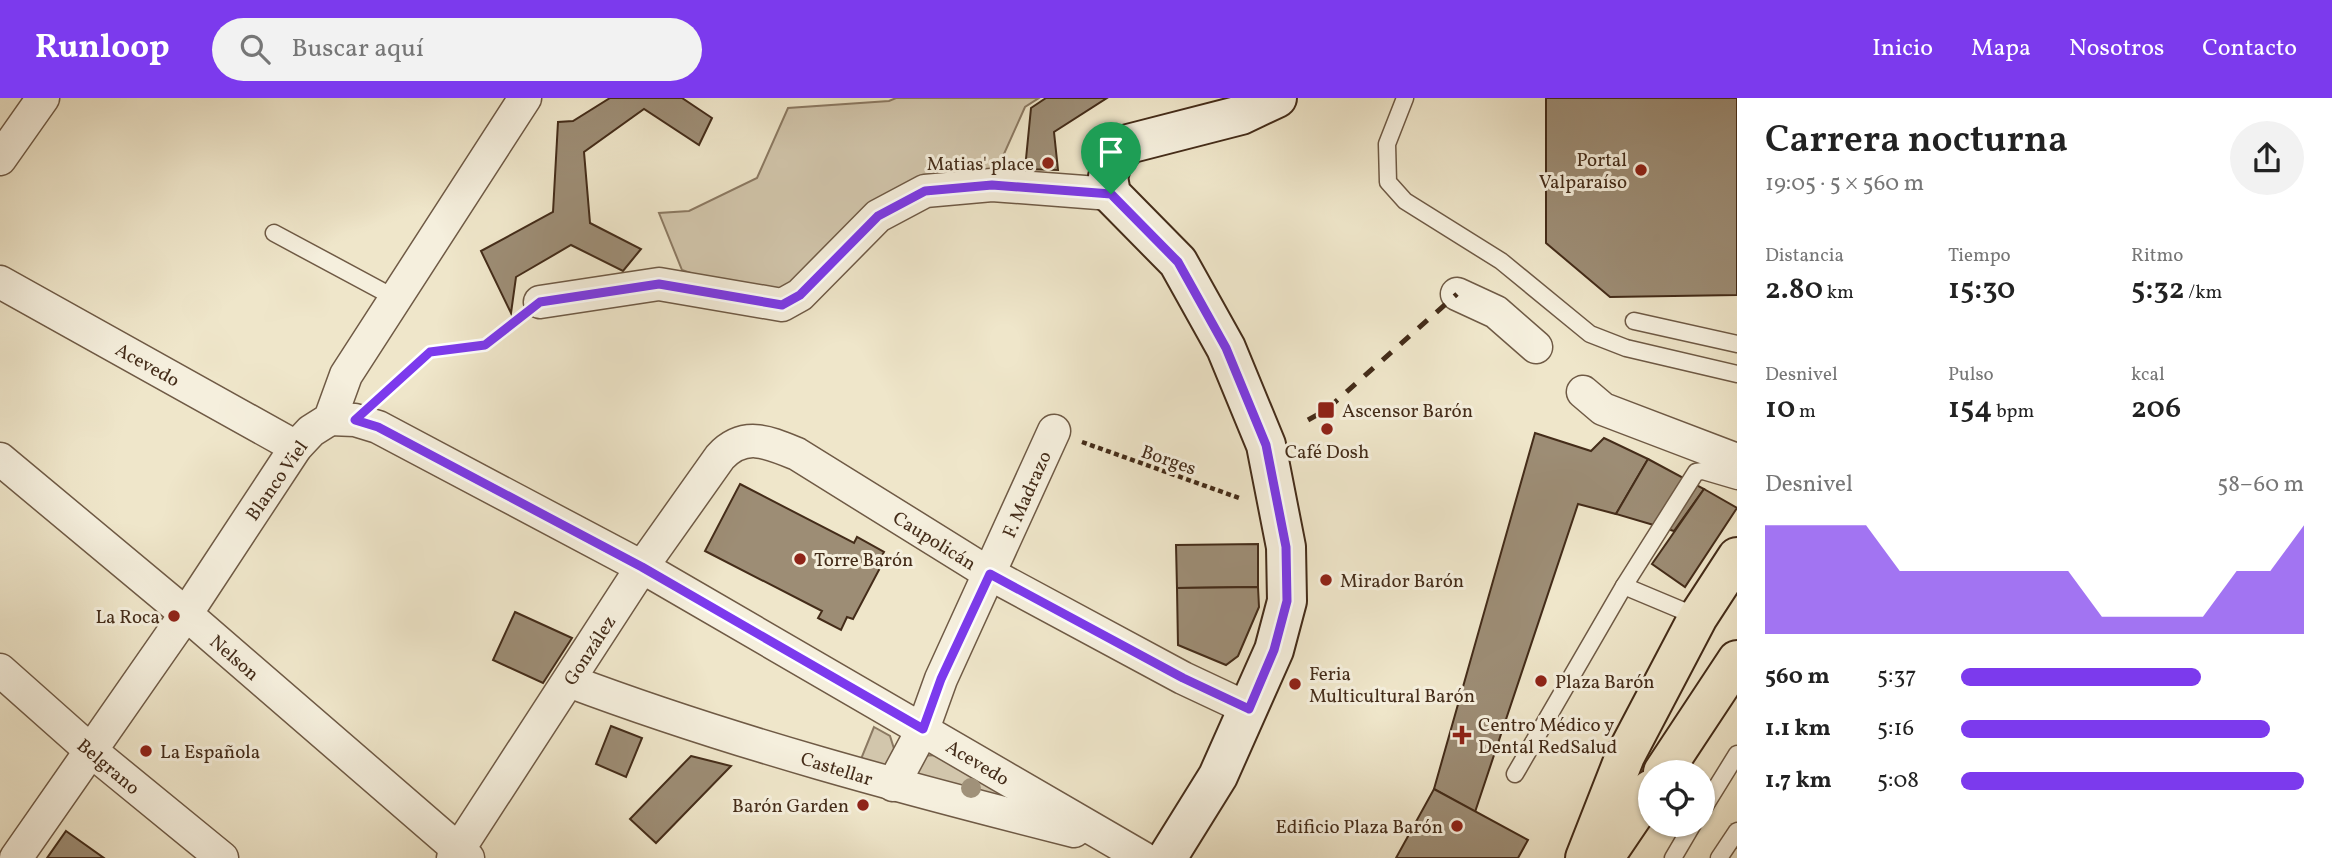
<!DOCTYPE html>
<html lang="es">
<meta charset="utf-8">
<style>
:root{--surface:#fff;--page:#f2f2f2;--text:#222;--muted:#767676;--accent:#7c3aed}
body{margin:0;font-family:Vollkorn,serif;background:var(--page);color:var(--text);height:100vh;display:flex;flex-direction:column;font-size:26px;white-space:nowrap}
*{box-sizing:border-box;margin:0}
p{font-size:23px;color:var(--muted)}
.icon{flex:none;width:38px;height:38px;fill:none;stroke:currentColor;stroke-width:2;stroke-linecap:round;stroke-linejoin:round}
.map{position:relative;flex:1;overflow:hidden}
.sheet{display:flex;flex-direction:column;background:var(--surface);width:595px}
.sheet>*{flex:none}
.fabs{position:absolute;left:1638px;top:662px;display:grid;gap:14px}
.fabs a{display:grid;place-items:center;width:77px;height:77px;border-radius:50%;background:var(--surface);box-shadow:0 2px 5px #0004;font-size:35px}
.pin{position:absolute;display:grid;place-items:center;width:60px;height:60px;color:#fff;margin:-72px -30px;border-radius:50% 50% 50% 0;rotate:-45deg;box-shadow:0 0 7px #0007}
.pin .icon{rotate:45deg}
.round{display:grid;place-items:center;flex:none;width:74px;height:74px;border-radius:37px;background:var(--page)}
.head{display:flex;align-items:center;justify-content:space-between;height:119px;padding:0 28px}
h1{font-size:38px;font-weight:600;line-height:52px}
.metrics{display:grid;grid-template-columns:repeat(3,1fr);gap:10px;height:119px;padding:7px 28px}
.metrics div{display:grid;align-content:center}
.metrics b{font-size:30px;font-weight:600}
.metrics small{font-size:19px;font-weight:400}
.metrics p{font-size:19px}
.chart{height:196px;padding:14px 28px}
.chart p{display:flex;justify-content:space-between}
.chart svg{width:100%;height:126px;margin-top:7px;fill:var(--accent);opacity:.7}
ul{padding:0 28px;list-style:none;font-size:23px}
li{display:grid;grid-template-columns:112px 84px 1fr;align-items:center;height:52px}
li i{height:18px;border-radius:9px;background:var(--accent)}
header{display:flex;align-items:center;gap:42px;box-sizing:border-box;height:98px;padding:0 35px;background:var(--accent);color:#fff}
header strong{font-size:33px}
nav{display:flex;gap:38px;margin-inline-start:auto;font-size:24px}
.search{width:490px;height:63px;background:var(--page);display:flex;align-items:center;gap:18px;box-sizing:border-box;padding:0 24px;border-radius:38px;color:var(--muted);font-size:26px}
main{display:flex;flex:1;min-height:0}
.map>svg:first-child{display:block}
</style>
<header>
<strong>Runloop</strong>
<div class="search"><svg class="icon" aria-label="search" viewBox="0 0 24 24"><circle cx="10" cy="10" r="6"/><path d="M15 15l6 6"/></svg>Buscar aquí</div>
<nav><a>Inicio</a><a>Mapa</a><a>Nosotros</a><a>Contacto</a></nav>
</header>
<main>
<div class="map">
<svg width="1737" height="760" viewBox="0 0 1737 760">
<rect width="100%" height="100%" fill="#efe6ca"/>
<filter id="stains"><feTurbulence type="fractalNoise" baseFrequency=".00286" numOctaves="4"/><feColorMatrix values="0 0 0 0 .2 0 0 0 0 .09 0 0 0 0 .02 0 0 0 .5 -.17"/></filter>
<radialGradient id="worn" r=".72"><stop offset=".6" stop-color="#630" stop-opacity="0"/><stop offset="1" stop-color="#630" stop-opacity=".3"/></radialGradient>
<g fill="#d2c6ac" stroke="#8b7962" stroke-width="2">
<path d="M896,0H1039L1025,9L995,76L909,84L783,193L733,190L682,172L659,115L689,113L757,80L788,10L889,3Z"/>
<path d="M874,629L890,638L896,657L891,670L859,666Z"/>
<path d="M939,657L1000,694L992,707L910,677L918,658Z"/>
</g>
<g fill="#9d8d75" stroke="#442c19" stroke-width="2">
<path d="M610,0H682L712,20L699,47L644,11L584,54L590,125L641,151L623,173L571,147L516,179L511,215L481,153L553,114L558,24L573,23Z"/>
<path d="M1046,0H1107L1054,34L1058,72L1025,71L1031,10Z"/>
<path d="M1546,0H1737V197L1610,199L1546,145Z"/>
<path d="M1535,335L1591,353L1604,340L1648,361L1616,416L1578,406L1475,714L1434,691Z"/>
<path d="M1648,361L1704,391L1674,433L1616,416Z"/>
<path d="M740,386L854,445L857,439L884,454L876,468L880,470L853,521L847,519L841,532L818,520L822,513L705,453Z"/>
<path d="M1704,391L1737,410L1685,489L1652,466Z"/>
<path d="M1258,446V489L1177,490L1176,447Z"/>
<path d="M1258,489L1259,509L1238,558L1226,567L1178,547L1177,490Z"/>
<path d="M515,514L572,540L543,585L493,562Z"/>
<path d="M611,628L642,640L626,679L596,666Z"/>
<path d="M691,658L731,668L656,745L630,721Z"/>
<path d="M1434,691L1528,742L1518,760H1396Z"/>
<path d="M66,733L104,760H47Z"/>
</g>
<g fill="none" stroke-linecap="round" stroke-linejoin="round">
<defs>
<g id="lane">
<path d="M1405,0L1387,46L1388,84L1405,103L1501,163L1590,236L1626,250L1737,276"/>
<path d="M274,135L395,200"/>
<path d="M1634,223L1737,246"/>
<path d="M1698,519L1624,488L1696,374L1703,373L1737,383"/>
<path d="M1515,676L1624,488"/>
<path d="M1703,711L1737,656"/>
<path d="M1673,760L1693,726"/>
<path d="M1719,760L1737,733"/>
</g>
<g id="street">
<path d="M0,61L43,0"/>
<path d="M0,184L296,349"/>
<path d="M1457,196L1496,214L1536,249"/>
<path d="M540,204L659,186L782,207L800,197L878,118L925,93L992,87L1111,96"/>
<path d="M1583,294L1603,311L1737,362"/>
<path d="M330,321L355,322L378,329L642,469L1143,760"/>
<path d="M0,361L186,516L468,760"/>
<path d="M0,572L90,652L222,760"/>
<path d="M569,583C734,645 904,690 1074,733"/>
<path d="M893,687L923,631L941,581L1054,333"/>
<path d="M16,760L186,516L296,349L311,333L330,321L346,277L525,0"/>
<path d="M453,760L642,469L720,359C744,333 768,344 797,356L990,476L1183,580L1249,611"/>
</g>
<path id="secondary" d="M1167,760L1218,678L1274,552L1287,503L1286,449L1266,347L1226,250L1178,164L1111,96L1108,79L1113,63L1128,46L1241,17L1277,0"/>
<g id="primary">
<path d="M1663,674L1737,562"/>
<path d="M1585,760L1625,658L1698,519L1737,459"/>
<path d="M1604,760L1650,692"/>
</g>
</defs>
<use href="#lane" stroke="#6f5a45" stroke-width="19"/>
<use href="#street" stroke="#6f5a45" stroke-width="35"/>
<use href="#secondary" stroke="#442c19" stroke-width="42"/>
<use href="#primary" stroke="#442c19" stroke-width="42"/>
<g stroke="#442c19" stroke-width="4.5" stroke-dasharray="5 3.5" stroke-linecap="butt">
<path d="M381,297L430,254L485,247L518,222"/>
<path d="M1082,344L1242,401"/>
</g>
<use href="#lane" stroke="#f5efdd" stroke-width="16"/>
<use href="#street" stroke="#f5efdd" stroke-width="32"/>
<use href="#secondary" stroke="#f5efdd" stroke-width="38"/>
<use href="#primary" stroke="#efe6ca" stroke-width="38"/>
<path stroke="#442c19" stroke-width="5" stroke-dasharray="12 12" stroke-linecap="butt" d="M1308,322L1326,312L1457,196"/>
</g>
<circle fill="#a09179" cx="971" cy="690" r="10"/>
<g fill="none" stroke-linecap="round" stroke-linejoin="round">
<defs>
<path id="route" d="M992,87L1111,96L1178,164L1226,250L1266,347L1286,449L1287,503L1274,552L1249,611L1183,580L990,476L941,581L923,631L642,469L378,329L355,322L430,254L485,247L540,204L659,186L782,207L800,197L878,118L925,93Z"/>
</defs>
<use href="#route" stroke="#fff" stroke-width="14"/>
<use href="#route" stroke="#7c3aed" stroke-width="9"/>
</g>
<g fill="#8f2418" stroke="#f5efdd" stroke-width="2.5">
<circle cx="1048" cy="65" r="7"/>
<circle cx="1641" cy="72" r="7"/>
<rect x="1317" y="303" width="18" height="18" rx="3.5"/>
<circle cx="1327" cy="331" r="7"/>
<circle cx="800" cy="461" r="7"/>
<circle cx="1326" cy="482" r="7"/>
<circle cx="174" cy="518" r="7"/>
<circle cx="1541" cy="583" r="7"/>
<circle cx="1295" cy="586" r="7"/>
<path d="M1458.5 626.5h7v7h7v7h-7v7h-7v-7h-7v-7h7z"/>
<circle cx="146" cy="653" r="7"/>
<circle cx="863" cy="707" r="7"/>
<circle cx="1457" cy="728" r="7"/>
</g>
<g text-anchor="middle" stroke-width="6" stroke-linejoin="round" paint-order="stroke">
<g font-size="19" fill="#442c19" stroke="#f5efdd" text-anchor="start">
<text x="1627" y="68" text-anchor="end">Portal<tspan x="1627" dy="22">Valparaíso</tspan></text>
<text x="1034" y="72" text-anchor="end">Matias' place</text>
<text x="1342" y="319">Ascensor Barón</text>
<text x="1327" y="360" text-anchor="middle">Café Dosh</text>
<text x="814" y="468">Torre Barón</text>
<text x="1340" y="489">Mirador Barón</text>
<text x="160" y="525" text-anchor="end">La Roca</text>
<text x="1309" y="582">Feria<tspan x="1309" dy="22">Multicultural Barón</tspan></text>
<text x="1555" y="590">Plaza Barón</text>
<text x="1478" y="633">Centro Médico y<tspan x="1478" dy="22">Dental RedSalud</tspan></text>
<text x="160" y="660">La Española</text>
<text x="849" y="714" text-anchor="end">Barón Garden</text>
<text x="1443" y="735" text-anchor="end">Edificio Plaza Barón</text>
</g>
<g font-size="19" fill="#442c19" stroke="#f5efdd">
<text transform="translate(148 266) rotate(29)" y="7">Acevedo</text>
<text transform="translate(1169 361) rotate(19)" y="7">Borges</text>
<text transform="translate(276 382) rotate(-55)" y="7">Blanco Viel</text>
<text transform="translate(1026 396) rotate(-66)" y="7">F. Madrazo</text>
<text transform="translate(935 442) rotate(32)" y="7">Caupolicán</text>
<text transform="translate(589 552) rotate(-57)" y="7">González</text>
<text transform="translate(235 559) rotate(41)" y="7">Nelson</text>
<text transform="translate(978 664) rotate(31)" y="7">Acevedo</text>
<text transform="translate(109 668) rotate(40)" y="7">Belgrano</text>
<text transform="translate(837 670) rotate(17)" y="7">Castellar</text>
</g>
</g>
<rect width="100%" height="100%" filter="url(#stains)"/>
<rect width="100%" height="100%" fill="url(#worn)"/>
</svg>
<div class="fabs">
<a><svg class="icon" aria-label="locate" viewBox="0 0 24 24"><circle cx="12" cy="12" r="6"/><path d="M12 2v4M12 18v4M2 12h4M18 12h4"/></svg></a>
</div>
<div class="pin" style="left:1111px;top:96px;background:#1e9e55"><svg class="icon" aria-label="arrive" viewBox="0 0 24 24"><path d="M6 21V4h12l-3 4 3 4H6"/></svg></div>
</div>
<section class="sheet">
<div class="head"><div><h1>Carrera nocturna</h1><p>19:05 · 5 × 560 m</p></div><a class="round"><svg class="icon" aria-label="share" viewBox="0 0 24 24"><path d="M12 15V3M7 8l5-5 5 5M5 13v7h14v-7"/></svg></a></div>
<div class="metrics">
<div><p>Distancia</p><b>2.80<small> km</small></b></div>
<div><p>Tiempo</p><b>15:30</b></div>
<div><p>Ritmo</p><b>5:32<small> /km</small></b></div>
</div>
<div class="metrics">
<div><p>Desnivel</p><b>10<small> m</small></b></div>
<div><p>Pulso</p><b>154<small> bpm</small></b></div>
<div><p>kcal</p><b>206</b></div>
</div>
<div class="chart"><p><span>Desnivel</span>58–60 m</p>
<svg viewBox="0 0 160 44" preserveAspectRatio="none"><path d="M0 44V6L10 6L20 6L30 6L40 22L50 22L60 22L70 22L80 22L90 22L100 38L110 38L120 38L130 38L140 22L150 22L160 6V44z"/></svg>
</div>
<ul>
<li><b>560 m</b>5:37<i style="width:70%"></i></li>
<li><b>1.1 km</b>5:16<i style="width:90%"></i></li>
<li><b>1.7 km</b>5:08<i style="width:100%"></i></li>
</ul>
</section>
</main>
